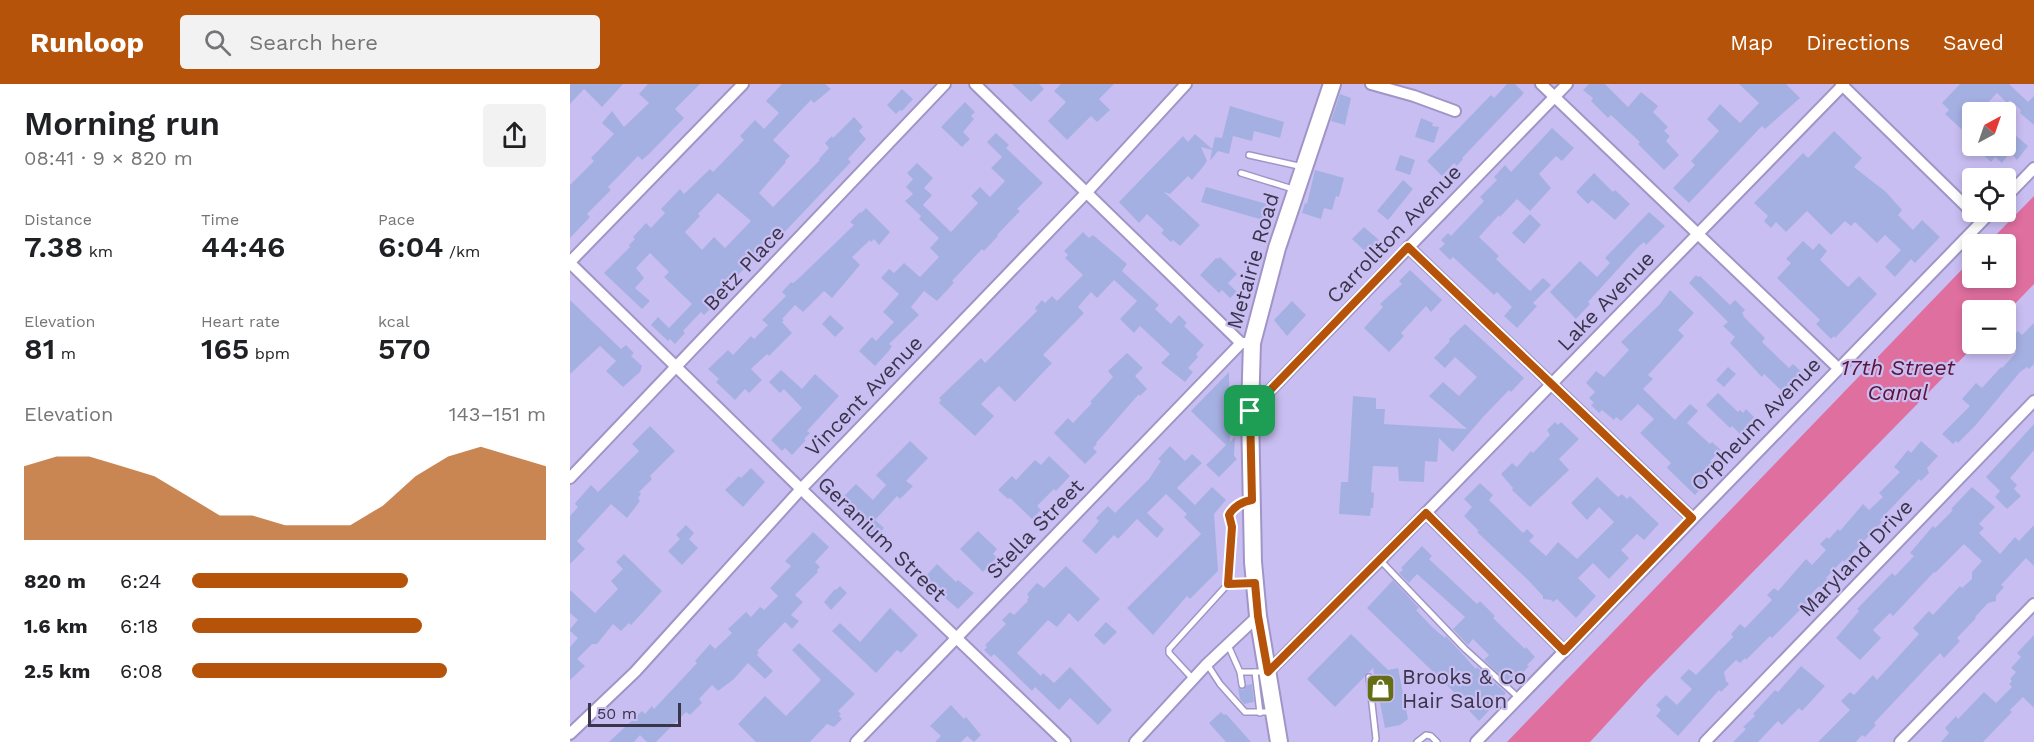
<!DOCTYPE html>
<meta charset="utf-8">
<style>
:root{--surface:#fff;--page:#f2f2f2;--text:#202124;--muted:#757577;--accent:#b45309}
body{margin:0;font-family:"Work Sans",sans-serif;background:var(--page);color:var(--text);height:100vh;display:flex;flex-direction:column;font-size:22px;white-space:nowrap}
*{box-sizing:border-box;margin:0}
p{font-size:20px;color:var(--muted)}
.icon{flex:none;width:33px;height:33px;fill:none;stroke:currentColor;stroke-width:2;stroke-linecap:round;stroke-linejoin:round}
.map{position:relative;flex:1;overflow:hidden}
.side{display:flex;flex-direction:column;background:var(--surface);width:570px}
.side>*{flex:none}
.needle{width:39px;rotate:40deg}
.buttons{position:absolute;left:1392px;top:18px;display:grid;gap:12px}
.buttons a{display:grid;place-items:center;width:54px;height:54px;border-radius:6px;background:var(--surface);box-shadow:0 3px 9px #0003;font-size:30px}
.scale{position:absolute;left:18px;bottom:15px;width:93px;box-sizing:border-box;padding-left:6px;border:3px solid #3a354a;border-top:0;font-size:16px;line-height:21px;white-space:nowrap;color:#3a354a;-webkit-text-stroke:4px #c9bef2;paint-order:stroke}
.pin{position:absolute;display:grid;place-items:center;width:51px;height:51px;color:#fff;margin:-26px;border-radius:12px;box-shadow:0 3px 9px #0006}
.round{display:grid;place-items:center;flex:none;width:63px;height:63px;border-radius:6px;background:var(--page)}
.summary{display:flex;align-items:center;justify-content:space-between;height:102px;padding:0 24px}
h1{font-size:33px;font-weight:600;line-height:45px}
.metrics{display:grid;grid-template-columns:repeat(3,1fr);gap:9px;height:102px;padding:6px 24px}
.metrics div{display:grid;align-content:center}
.metrics b{font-size:30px;font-weight:600}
.metrics small{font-size:16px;font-weight:400}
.metrics p{font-size:16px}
.chart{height:168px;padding:12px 24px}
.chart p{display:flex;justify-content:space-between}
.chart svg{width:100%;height:108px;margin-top:6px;fill:var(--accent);opacity:.7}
ul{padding:0 24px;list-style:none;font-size:20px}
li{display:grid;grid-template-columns:96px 72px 1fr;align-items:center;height:45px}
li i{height:15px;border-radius:8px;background:var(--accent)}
header{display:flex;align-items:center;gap:36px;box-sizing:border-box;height:84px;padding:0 30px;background:var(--accent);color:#fff}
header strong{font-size:28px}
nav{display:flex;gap:33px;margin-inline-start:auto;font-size:21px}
.search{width:420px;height:54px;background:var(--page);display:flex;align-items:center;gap:15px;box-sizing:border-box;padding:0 21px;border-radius:6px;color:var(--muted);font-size:22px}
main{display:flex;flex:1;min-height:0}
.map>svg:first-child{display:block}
</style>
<header>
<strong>Runloop</strong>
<div class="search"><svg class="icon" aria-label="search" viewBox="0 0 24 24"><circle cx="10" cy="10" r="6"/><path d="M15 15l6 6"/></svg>Search here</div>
<nav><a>Map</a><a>Directions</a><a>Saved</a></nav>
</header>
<main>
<section class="side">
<div class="summary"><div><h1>Morning run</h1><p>08:41 · 9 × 820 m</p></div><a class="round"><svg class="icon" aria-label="share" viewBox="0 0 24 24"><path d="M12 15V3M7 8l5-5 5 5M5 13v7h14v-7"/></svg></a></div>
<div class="metrics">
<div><p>Distance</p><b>7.38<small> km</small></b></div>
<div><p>Time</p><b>44:46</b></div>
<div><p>Pace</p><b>6:04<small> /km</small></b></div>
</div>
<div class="metrics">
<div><p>Elevation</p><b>81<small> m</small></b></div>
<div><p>Heart rate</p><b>165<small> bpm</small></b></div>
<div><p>kcal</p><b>570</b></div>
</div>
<div class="chart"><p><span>Elevation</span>143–151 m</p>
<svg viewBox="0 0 160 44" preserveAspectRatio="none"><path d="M0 44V14L10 10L20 10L30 14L40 18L50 26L60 34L70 34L80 38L90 38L100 38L110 30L120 18L130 10L140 6L150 10L160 14V44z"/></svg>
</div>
<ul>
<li><b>820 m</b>6:24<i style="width:61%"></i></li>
<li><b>1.6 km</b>6:18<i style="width:65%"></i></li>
<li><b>2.5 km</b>6:08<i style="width:72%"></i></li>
</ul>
</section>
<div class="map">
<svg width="1464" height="658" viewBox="0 0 1464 658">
<rect width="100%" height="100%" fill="#c9bef2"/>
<path fill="#df6f9f" d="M1464,112V200L1436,229V226H1402V260H1406L1076,597L1020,658H937L1402,175V194H1436V160H1417Z"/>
<g fill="#a5b0e2" fill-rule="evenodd">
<path d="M0,0H53L32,23L14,5L0,20Z"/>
<path d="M78,0H130L105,25L114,34L80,69L72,76L68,72L38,103L41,106L17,130L20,133L0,154V101L24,77L21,74L44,50L32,39L42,27L54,43L79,19L69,10Z"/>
<path d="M212,0H255L261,5L244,19L241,16L238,19L203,56L220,72L215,77L216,78L189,109L203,123L250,76L249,75L259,64L255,59L262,52L263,54L284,33L293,43L289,47L296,55L278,75L281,78L205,158L204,157L178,183L177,182L150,209L153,212L134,231L131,228L113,247L115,249L105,260L100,255L98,257L81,241L88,233L99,244L122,220L94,193L99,188L80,169L66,184L74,194L65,204L80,217L72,225L34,189L60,163L59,161L65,155L63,153L76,139L81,144L95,129L91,125L110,105L114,110L140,85L143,88L174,56L170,52L185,36L194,45L209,29L196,17ZM148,109L181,137L155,164L144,153L132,166L115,148L130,132L128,130Z"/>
<path d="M442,0H469L474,5L461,18Z"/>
<path d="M491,0H544L529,15L540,26L527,38L521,32L497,56L478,37L496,18L484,7Z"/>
<path d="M937,0H945L954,9L892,74L893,75L887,82L884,79L872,92L857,77L921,11L924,14Z"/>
<path d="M1019,0H1035L1058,23L1071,8L1088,22L1083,28L1098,43L1094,47L1100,52L1096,57L1109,71L1094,86L1068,60L1070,58L1041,31L1038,34L1021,17L1023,14L1013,6Z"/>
<path d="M1169,0H1216L1230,14L1195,45L1192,42L1119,119L1103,104L1125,81L1121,77L1149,47L1137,35L1150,20L1170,39L1189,19Z"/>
<path d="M1390,0H1439L1458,18L1464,12V41L1450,29L1451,26L1440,16L1437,19L1427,9L1409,28H1402V55L1375,30L1379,26L1372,19Z"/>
<path d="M332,5L343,15L332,27L330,26L326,30L317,21Z"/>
<path d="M770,10L781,14L775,41L761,37Z"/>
<path d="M395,18L405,28L401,32L404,35L393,48L400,55L392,63L371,43Z"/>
<path d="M660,22L714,38L710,54L684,47L682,57L663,52L659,70L648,67L640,77L642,66L631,63L637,77L633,83L622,96L618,92L600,110L594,108L630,141L610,162L603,156L601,158L591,149L594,146L577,130L569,139L549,118L613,52L618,58L625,50L642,65L645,53L652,54Z"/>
<path d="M851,34L863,39L862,42L869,43L864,59L845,53Z"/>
<path d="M982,44L1004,64L992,77L986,72L969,90L981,104L960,127L947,115L930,133L929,131L909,153L929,172L926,175L960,207L973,194L981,201L963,219L967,222L947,244L934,232L942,223L927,208L924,211L883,173L880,176L869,165L875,160L871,156L878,149L881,152L914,117L910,113L927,96L924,93L935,81L941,88Z"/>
<path d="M1264,47L1292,74L1284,83L1316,108L1332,126L1328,131L1343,146L1352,136L1370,153L1345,179L1341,175L1325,193L1315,183L1331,166L1315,151L1307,159L1285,138L1281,142L1275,137L1261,151L1237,127L1216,148L1206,138L1201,144L1194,137L1198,132L1184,119L1233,69L1238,74Z"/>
<path d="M1436,48L1442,55L1445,51L1458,62L1447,76L1440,68L1432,79L1425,73L1421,78L1404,62H1436Z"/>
<path d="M426,49L439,61L436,64L473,99L447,125L450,127L427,151L428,152L414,167L412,165L382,197L384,198L381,202L367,217L354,207L341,223L349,231L319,260L322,262L318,268L305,282L289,267L302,253L306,257L324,238L313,228L329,210L311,194L319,185L324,189L334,179L350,193L369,173L360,164L369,154L349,135L351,132L335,117L343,110L336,103L343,95L337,89L347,79L363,94L354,104L362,111L353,121L381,148L408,119L401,112L410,103L420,113L435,97L421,84L432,73L417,58Z"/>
<path d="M830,71L845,76L840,91L825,86Z"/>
<path d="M745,86L774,94L769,113L766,112L762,126L754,124L751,135L732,129L735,119L737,120Z"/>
<path d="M1024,89L1043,108L1045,106L1060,120L1045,136L1022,116L1018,120L1006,108Z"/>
<path d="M833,96L843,105L818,136L807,127Z"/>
<path d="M636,103L697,120L693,136L631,118Z"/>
<path d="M296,124L320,148L309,161L304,155L301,158L300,156L282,173L290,181L262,214L254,207L233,228L225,221L212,235L214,236L212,238L222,249L199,272L197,270L181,285L192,296L179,309L175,305L165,316L146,298L149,295L138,285L158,266L163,271L181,252L184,255L198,241L192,236L216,212L212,208L221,198L223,199L228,195L284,141L280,138L290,128L291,129Z"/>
<path d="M1079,128L1095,142L1076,161L1074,158L1068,163L1018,218L1020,220L1006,235L980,208L1010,177L1027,193L1040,179L1035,174Z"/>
<path d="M960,130L971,141L954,160L942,149Z"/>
<path d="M794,143L809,156L797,169L782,155Z"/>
<path d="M513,148L519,154L523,151L557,180L552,187L589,221L585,225L601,240L609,231L617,239L614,242L634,261L626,270L628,273L618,284L623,288L615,298L591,279L600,270L570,242L564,249L550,235L567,217L544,196L527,214L521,208L508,223L514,229L473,271L482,279L445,318L429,302L411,320L424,332L405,352L369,319L371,316L369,314L411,274L415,279L467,227L465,224L472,216L475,219L482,212L487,217L513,191L495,174L498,171L494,167Z"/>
<path d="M1233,157L1243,166L1249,159L1257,167L1250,176L1278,203L1289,192L1307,210L1265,254L1264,252L1261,255L1246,240L1250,236L1207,194L1221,179L1216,175Z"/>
<path d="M650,173L667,190L658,199L667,208L660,214L652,206L649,209L630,191L646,174L648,175Z"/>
<path d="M840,186L872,216L861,228L856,222L831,249L834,252L819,268L794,244L813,223L810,220L832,200L829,197Z"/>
<path d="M1126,191L1128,193L1130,192L1160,221L1165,216L1175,226L1172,229L1174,231L1173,232L1195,254L1192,258L1219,284L1223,280L1234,290L1215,310L1194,290L1192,293L1160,259L1165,253L1153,242L1158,238L1119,199Z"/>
<path d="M1100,206L1124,229L1108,246L1114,252L1078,291L1083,295L1073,305L1105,336L1120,320L1128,327L1117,339L1140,360L1142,358L1151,366L1140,377L1144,380L1133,392L1138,397L1125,411L1098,385L1097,383L1101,379L1070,349L1084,335L1068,320L1051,337L1046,333L1044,336L1032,326L1029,329L1021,321L1024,319L1019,314L1025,308L1016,299L1026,287L1034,293L1059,266L1051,258L1090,220Z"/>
<path d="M0,216L51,265L56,261L64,269L61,272L72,282L70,288L53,303L36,287L46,277L30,262L0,290Z"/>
<path d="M722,217L736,231L717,252L704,236Z"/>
<path d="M260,231L274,244L265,253L252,240Z"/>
<path d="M1464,239V280L1459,285L1457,283L1450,288L1405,342L1388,359L1386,357L1383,360L1372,350L1400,322L1392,315L1406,299L1412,304L1431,283L1432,284L1447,268L1437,259L1448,247L1452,251Z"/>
<path d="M895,240L954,294L941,308L939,306L913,333L883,368L869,354L867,378L855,377L854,398L829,397L828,383L803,382L801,408L804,409L803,424H801L800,432L769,430L771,398H778L783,312L806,314V325H815L814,340L897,345L859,312L873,298L889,312L907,293L885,273L875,284L864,274L880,257L879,255Z"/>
<path d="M557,269L573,284L565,292L577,305L570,312L569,310L526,359L527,360L523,364L527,368L515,380L484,349L498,334L503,339L522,319L520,318L543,293L538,287Z"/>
<path d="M1158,283L1166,290L1154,303L1146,296Z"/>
<path d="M211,286L232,305L245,290L269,312L237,347L240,349L234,355L236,356L222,371L215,364L212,367L201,356L232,324L214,305L210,309L199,298Z"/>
<path d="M659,288L660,358L665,353L664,372L667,375L649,393L636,381L656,361L621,327Z"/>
<path d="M1148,309L1168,328L1170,326L1173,329L1176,325L1184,333L1177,341L1179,343L1171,351L1162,342L1160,344L1136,321Z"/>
<path d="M985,338L988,341L991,338L1009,355L989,375L999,386L960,423L942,406L943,404L931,390L942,379L947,383L961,367L963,369L980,351L977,346Z"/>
<path d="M1464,340V366L1440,394L1447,401L1444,405L1451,412L1437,425L1425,413L1430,407L1416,393Z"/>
<path d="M80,342L105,367L80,392L82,395L69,408L71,410L68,414L70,417L57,434L41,420L7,457L15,465L0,480V432L8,423L5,420L7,417L21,401L28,408L69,367L62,360Z"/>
<path d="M340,357L358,374L336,397L343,402L330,415L327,412L305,436L314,444L303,456L291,445L294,442L274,422L278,418L273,413L286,400L303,416L316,401L306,391Z"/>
<path d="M1351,357L1368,372L1357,384L1359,389L1351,397L1349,395L1310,436L1312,438L1274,478L1273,476L1256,494L1258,496L1250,504L1249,502L1235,517L1237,519L1202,554L1200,552L1176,576L1175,574L1170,579L1166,576L1154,588L1156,597L1159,600L1151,608L1149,606L1108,652L1086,632L1091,626L1086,621L1096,611L1107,621L1122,605L1110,594L1119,585L1126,591L1163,553L1161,550L1170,540L1175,544L1202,516L1197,511L1204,504L1208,507L1236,475L1242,481L1256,466L1250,460L1257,453L1259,455L1268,445L1270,447L1293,420L1299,426L1313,413L1309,409L1330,388L1324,383L1338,366L1341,369Z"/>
<path d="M600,362L615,377L622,370L632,379L607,404L625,421L642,403L656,416L644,430L648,487L620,515L617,512L583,551L557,524L631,450L614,433L617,430L596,410L577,429L594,445L587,454L567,435L548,455L544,451L526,470L512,457L529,437L526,434L538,422L545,429L579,395L591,377L588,375Z"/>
<path d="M479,372L500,392L486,407L484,405L467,422L471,426L462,435L440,414L438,415L428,406L442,392L446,396L465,376L471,381Z"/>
<path d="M181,384L195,398L173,423L155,406L169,392L171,394Z"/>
<path d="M1027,393L1048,413L1052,410L1057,415L1060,412L1089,440L1074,456L1067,450L1051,466L1059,474L1039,495L1023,479L1008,494L1026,512L1006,534L987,515L983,518L981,516L973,515V512L958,496L907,448L909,447L894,432L902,423L894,415L910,399L923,411L919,416L953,449L957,445L964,452L959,457L976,472L988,458L1007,475L1044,438L1029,423L1017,436L1001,419Z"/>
<path d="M1402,403L1425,423L1409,440L1414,444L1409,449L1430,470L1445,453L1449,457L1464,441V482L1456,474L1431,501L1434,503L1426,512V517L1418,519L1405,533L1406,534L1387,554L1390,557L1374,574L1370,569L1304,639L1306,641L1295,653L1292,651L1286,658H1248L1280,626L1271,617L1280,608L1284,611L1303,591L1307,596L1349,550L1343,544L1359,527L1363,531L1390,502L1392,504L1402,495V488L1412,477L1394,460L1365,489L1364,488L1323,532L1320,529L1303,546L1311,554L1290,576L1266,554L1289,527L1287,525L1322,489L1325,492L1344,472L1340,469L1363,442L1365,444L1383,426L1381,425Z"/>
<path d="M116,441L124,449L119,455L128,464L112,481L98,467L110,455L106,451Z"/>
<path d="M408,447L427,465L423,470L427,473L413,488L390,465Z"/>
<path d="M243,448L259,463L245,478L250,483L247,486L248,488L225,511L233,518L221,531L229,537L222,545L215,538L187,567L189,568L187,571L203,587L195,595L178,579L164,595L148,607L142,601L129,615L132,619L120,631L116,628L86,658H77L70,651L64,658H39L72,627L75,630L82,622L84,625L127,579L125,577L140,560L145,565L162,549L158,545L176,528L181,533L190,523L194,526L208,512L200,504L221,482L215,477Z"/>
<path d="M852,462L862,472L859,475L907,520L910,517L925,532L923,534L955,565L956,563L965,573L957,581L959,582L941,601L914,576L919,571L903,555L898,561L883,545L895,533L847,490L839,499L829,489L833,486L831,484Z"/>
<path d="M54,470L92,507L61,541L59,539L51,547L43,540L27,560H22L7,575L15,582L0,596V563L8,554L0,547V545L8,536L0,529V506L25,529L48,505L41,497L53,485L46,478Z"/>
<path d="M367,480L386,498L388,496L404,509L388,525L353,495Z"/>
<path d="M496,482L530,515L508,538L499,529L487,543L478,536L447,569L471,592L473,589L484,599L500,583L542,626L528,641L500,614L489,626L465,603L462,607L424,570L421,573L414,566L417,563L415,561L436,540L432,536L440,528L444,531L458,517L457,516L459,513L457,510L467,499L474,504Z"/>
<path d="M823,496L849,524L846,526L862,543L875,554L876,552L906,585L907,583L936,609L909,637L882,609L884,608L797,524Z"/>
<path d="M270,502L277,509L261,526L254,518L265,505L266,506Z"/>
<path d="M320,524L348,551L331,569L327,566L306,589L262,547L270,539L290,558Z"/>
<path d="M536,538L547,548L534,561L524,551Z"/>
<path d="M781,550L818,586L828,584L838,635L830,641L815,644L803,584L765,623L737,595Z"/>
<path d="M1464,551V624L1453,613L1440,626L1442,628L1413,658H1371L1379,649L1375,644L1386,632L1388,635L1414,608L1426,619L1442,603L1439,600L1442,597L1440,595L1446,588L1441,584L1451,573L1447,569Z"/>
<path d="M229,559L285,610L268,627L271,630L269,632L272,635L264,643L257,640L240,658H186L168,640L195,612L216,632L251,596L222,566Z"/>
<path d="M1231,582L1255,602L1232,627L1229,624L1212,641L1208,637L1188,658H1163L1176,645L1173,643L1185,632L1183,630L1205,606L1208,608Z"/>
<path d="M682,600L684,618L674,620L670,615L668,604L673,606L677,601Z"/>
<path d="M381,621L394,635L396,633L411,651L404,658L397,652L391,658H365L371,652L360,642Z"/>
<path d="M651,628L654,631L656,630L681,658H656L639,639Z"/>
</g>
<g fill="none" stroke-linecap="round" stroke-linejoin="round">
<defs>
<g id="lane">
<path d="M679,71L733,83"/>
<path d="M671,89L726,106"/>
<path d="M810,476L895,565L949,614"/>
<path d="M658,500L662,443L659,431C663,423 672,417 680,416"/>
<path d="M658,561L670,588H693"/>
<path d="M637,580L650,600L675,628H702"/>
<path d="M670,588L672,601"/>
<path d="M685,588L690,629"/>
<path d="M799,593L806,655L805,658"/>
<path d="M623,595L599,569V565L658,500L684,499"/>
<path d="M847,658L856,651L861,652L867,658"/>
</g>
<g id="street">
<path d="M405,0L671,259H675"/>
<path d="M801,0L844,12L885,27"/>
<path d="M971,0L1268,284"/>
<path d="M1271,0L1411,137"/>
<path d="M1436,113L1464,84"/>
<path d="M838,163L1122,434"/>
<path d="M0,178L173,0"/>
<path d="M0,179L231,405L495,658"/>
<path d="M680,327L997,0"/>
<path d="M0,394L375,0"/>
<path d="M856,429L994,567"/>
<path d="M698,588L810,476L1274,0"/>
<path d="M0,650L65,588L231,405L516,109L616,0"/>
<path d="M286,658L671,259"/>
<path d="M565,658L637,580L688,532"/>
<path d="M906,658L1421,128"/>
<path d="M1135,658L1464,317"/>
<path d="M1330,658L1464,520"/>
</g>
<path id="secondary" d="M709,658L688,532L683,478L680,327L682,259L707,164L762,0"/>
</defs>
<use href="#lane" stroke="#a095c6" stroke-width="8"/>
<use href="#street" stroke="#a095c6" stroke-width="14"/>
<use href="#secondary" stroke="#a095c6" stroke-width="20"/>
<use href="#lane" stroke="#fff" stroke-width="5"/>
<use href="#street" stroke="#fff" stroke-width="10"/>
<use href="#secondary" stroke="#fff" stroke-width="16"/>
</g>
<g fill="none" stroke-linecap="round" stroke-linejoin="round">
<defs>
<path id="route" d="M838,163L1122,434L994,567L856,429L698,588L688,532L685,499L658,500L662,443L659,431C663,423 673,417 682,416L680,327Z"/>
</defs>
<use href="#route" stroke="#fff" stroke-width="12"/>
<use href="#route" stroke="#b45309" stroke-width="8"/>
</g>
<defs>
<symbol id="shop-square" viewBox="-11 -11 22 22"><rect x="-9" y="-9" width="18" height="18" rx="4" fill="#666e15" stroke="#c9bef2"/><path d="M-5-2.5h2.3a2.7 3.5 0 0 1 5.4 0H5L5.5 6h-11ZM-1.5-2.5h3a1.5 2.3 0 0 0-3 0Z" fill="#fff"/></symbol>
</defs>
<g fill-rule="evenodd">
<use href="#shop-square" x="794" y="588" width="33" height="33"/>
</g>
<g text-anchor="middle" stroke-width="4.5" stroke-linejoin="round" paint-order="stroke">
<g font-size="21" fill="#3a354a" stroke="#c9bef2">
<text transform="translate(824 150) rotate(-46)" y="7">Carrollton Avenue</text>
<text transform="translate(683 177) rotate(-74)" y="7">Metairie Road</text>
<text transform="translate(174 184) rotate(-47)" y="7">Betz Place</text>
<text transform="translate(1036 217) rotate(-46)" y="7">Lake Avenue</text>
<text transform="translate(294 312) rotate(-46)" y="7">Vincent Avenue</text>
<text transform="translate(1186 340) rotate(-46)" y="7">Orpheum Avenue</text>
<text transform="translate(465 445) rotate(-46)" y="7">Stella Street</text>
<text transform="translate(312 455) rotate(44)" y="7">Geranium Street</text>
<text transform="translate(1286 474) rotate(-46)" y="7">Maryland Drive</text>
</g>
<g font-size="21" fill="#3a354a" stroke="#c9bef2" text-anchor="start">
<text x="832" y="600">Brooks &amp; Co<tspan x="832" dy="24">Hair Salon</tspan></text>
</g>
<g font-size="22" font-style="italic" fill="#5a1437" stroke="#c9bef2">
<text x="1328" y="291">17th Street<tspan x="1328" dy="25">Canal</tspan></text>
</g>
</g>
</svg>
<div class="buttons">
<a><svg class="needle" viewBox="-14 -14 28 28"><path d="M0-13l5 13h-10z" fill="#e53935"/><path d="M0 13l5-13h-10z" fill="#757577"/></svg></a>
<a><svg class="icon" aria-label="locate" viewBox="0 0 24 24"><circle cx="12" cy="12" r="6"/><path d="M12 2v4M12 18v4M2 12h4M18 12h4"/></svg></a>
<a>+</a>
<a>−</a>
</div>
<div class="scale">50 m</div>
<div class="pin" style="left:680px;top:327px;background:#1e9e55"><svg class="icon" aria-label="arrive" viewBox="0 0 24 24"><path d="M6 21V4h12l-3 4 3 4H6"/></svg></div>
</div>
</main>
